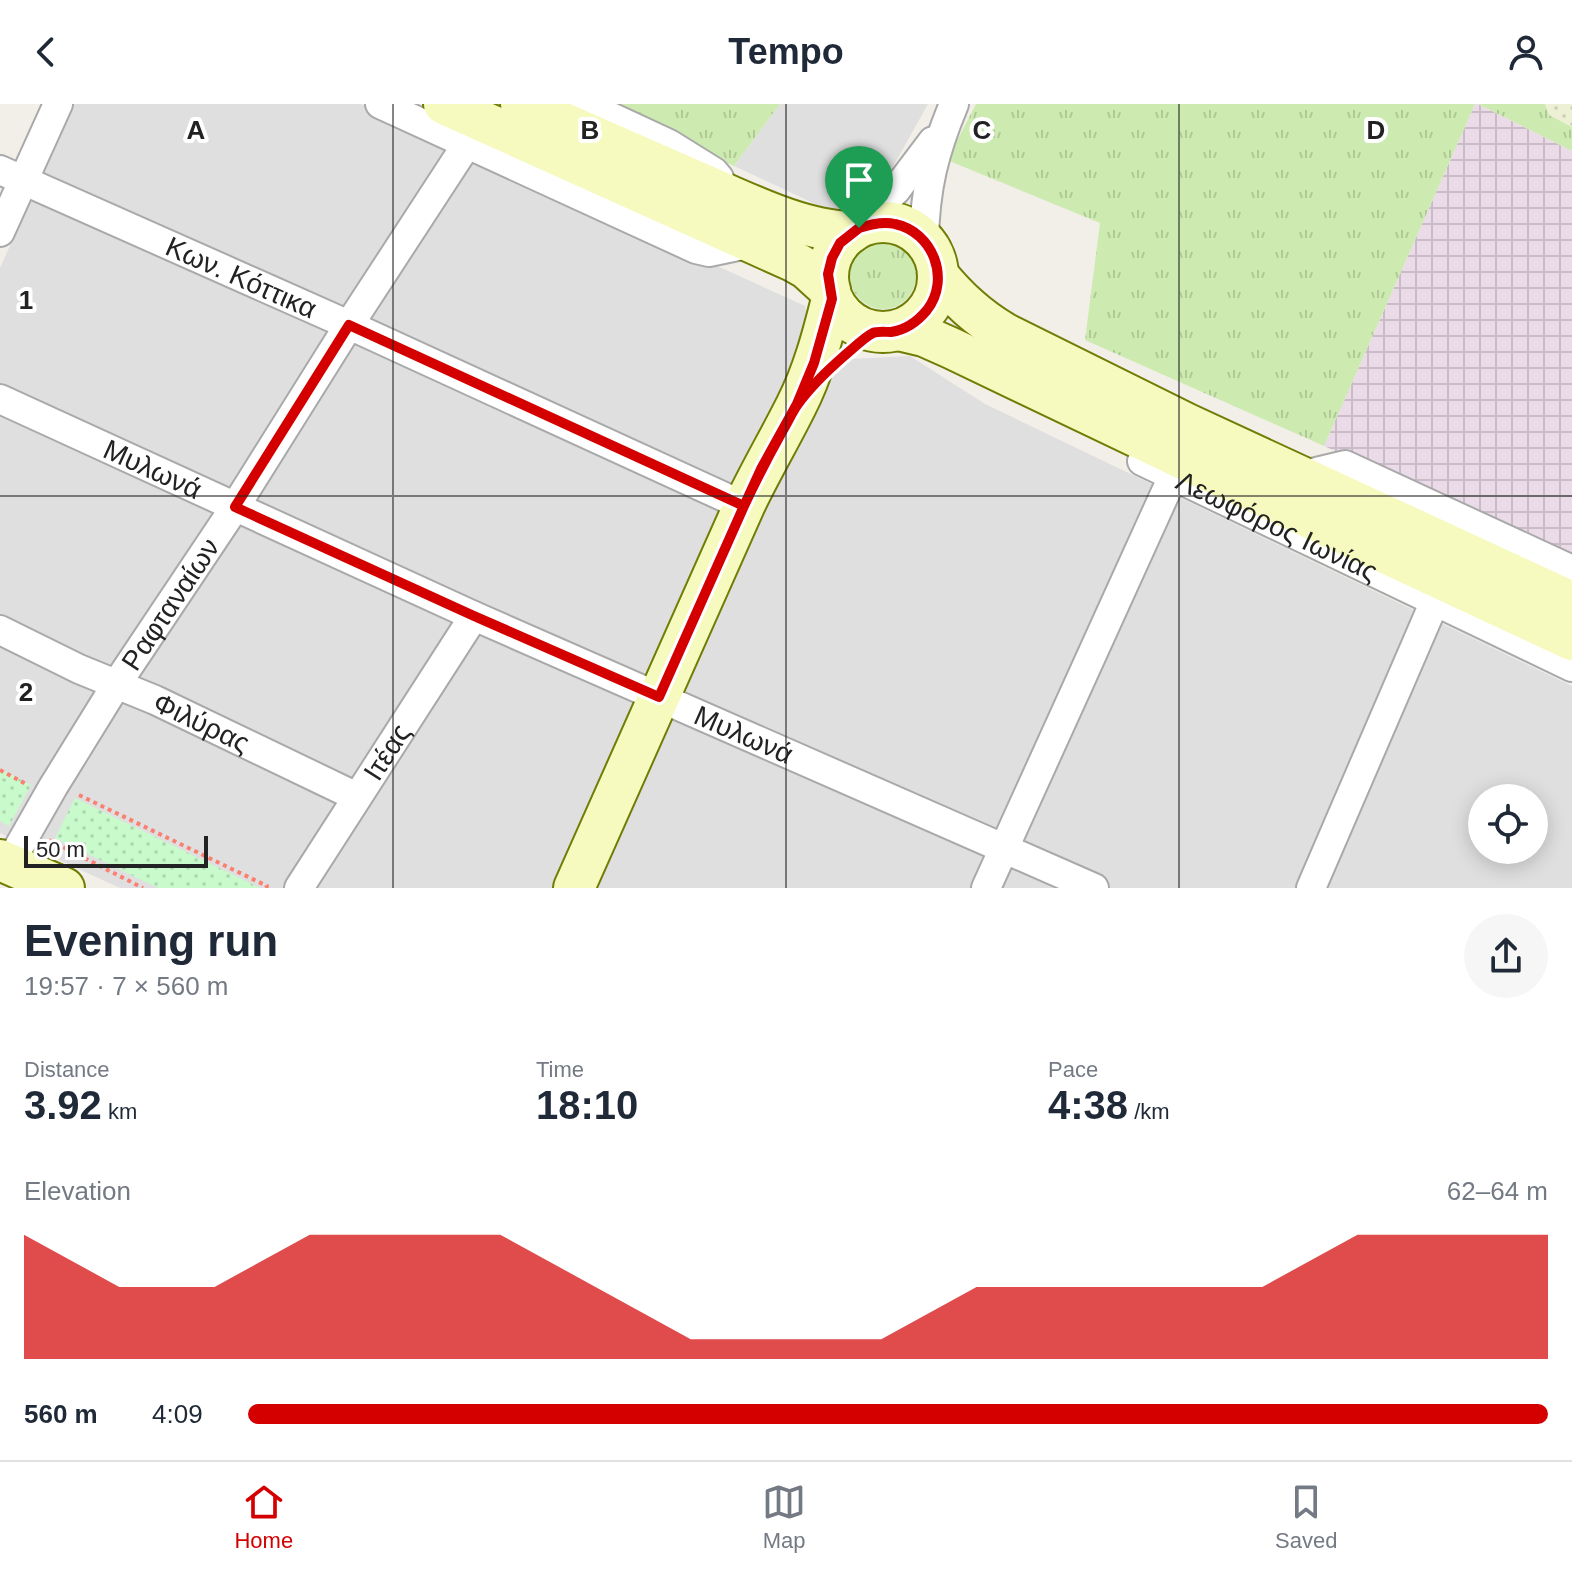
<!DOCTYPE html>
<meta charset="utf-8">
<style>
:root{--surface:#fff;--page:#f6f6f7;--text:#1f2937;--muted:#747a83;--line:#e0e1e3;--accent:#d40000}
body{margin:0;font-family:Arial,sans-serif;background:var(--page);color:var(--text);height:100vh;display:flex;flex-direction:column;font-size:30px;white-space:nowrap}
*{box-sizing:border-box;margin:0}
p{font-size:26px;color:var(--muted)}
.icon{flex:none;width:44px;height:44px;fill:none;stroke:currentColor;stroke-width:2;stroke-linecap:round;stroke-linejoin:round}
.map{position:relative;height:784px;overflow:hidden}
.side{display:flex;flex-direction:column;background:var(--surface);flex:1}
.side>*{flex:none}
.tools{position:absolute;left:1468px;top:680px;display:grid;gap:16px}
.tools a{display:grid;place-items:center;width:80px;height:80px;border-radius:50%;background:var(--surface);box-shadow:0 4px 20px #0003;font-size:40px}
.scale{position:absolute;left:24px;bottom:20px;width:184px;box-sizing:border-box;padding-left:8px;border:4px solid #222;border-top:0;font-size:22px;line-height:28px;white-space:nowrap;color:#222;-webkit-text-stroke:6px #fff;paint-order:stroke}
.pin{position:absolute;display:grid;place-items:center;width:68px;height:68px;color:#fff;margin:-82px -34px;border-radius:50% 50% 50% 0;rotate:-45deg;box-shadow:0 0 8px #0007}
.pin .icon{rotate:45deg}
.round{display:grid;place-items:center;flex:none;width:84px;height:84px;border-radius:42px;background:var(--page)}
.summary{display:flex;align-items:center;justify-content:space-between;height:136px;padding:0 24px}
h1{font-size:44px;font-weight:600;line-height:60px}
.metrics{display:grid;grid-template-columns:repeat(3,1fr);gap:12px;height:136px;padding:8px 24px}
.metrics div{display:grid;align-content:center}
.metrics b{font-size:40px;font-weight:600}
.metrics small{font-size:22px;font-weight:400}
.metrics p{font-size:22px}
.chart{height:224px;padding:16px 24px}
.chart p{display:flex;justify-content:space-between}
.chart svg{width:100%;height:144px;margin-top:8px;fill:var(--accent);opacity:.7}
ul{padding:0 24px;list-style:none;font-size:26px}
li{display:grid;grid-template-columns:128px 96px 1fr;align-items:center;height:60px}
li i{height:20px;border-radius:10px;background:var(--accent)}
header{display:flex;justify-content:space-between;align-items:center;height:104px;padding:0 24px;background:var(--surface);font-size:36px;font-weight:600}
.menu{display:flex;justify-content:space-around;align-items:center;height:112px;border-top:2px solid var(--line);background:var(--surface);font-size:22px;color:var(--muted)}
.menu a{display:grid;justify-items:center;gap:4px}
.menu .on{color:var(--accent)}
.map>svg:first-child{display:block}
</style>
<header><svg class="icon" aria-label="back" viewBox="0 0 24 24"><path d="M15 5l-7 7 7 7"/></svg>Tempo<svg class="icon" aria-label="person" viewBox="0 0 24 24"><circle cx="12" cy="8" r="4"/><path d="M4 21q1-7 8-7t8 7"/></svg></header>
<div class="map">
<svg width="1572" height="784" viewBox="0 0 1572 784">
<defs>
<pattern id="industrial-grid" width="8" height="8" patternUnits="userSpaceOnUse" patternTransform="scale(2)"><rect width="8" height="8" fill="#ebdbe8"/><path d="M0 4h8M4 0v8" fill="none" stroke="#c9bcc7"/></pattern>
<pattern id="farmland-dots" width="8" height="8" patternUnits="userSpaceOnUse" patternTransform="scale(2)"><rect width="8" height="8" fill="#eef0d5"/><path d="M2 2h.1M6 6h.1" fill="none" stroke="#ccceb7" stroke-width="1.8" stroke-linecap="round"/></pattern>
<pattern id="grass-tufts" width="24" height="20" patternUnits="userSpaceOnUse" patternTransform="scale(2)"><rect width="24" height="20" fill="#cdebb0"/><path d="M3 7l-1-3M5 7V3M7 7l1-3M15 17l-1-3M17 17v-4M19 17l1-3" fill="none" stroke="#b0c997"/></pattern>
<pattern id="park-dots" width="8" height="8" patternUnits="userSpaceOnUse" patternTransform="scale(2)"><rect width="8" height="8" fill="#c8facc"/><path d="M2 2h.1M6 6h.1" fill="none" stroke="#acd6af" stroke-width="1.8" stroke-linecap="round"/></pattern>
</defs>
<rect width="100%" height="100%" fill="#f2efe9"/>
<g fill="#e0dfdf" fill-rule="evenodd">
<path d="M73,0H361L805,202L814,236L851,255L910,252L985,300L1572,582V784H120L0,729V164ZM1482,694H1534V746H1482Z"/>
<path d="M780,0H928L876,93L856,105L824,104L734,62Z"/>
</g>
<path fill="url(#industrial-grid)" d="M1475,0H1478L1572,47V456L1324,342Z"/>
<path fill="url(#farmland-dots)" d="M1545,0H1572V23L1549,11Z"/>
<g fill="url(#grass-tufts)">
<path d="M602,0H780L734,62Z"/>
<path d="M976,0H1475L1324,342L1085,236L1100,119L947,56Z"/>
<path d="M1478,0H1545L1549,11L1572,23V47Z"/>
<circle cx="883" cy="172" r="33"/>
</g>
<g fill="url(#park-dots)">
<path d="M0,665L31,681L9,722L0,717Z"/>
<path d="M75,694L260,784H158L55,734Z"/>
</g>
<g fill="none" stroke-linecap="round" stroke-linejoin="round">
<defs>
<g id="street">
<path d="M380,0L696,145L709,148L752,139"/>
<path d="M583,0L669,40L714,68L719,74"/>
<path id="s1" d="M0,66L349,221L744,402"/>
<path d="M859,124L896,86L933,37"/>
<path d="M0,128L58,0"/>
<path d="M924,136C925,84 934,48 954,0"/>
<path id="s2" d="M0,295L474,512L1094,784"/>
<path id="s3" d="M1142,357L1572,563"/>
<path d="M1299,372L1345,361L1572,466"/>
<path id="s4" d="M0,526L79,565L155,596L357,693"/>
<path id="s5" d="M9,760L53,683L116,581L235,403L349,221L467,40"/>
<path id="s6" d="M299,784L474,512"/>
<path d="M986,784L1173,372"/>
<path d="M1311,784L1434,499"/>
</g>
<g id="secondary">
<path d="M444,0L793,157L807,165L830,186"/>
<path d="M521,0C579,26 637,51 696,77C743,97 800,127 852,128"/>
<circle cx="883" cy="173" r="55"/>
<path d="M938,171C958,195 977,213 1004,229L1187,320L1572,498"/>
<path d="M899,226L924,232L951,244L1181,354L1572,536"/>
<path d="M0,756L64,784"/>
<path d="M574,784L744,402C760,368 779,336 796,302C813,269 823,231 832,195"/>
</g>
</defs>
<use href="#street" stroke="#a9a9a9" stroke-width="32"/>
<use href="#secondary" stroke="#707d05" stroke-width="44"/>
<g stroke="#fa8072" stroke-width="4" stroke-dasharray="4 4" stroke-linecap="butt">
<path d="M0,666L26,680"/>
<path d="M79,691L267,782L266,784"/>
<path d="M49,736L143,784"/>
</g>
<use href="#street" stroke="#fff" stroke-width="28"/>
<use href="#secondary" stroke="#f7fabf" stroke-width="40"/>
</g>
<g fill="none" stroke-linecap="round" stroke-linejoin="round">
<defs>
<path id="route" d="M859,124L840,139L832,154L828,170L832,195L814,259L797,300L761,365L744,402L659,593L474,512L235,403L349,221L744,402C756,376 769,351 783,326C788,318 792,308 798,300C811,282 828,266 844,252C853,245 863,234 873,229C878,227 885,228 891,228C905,226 918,217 927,206C951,175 933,128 895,120C883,117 871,120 859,124"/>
</defs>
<use href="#route" stroke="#fff" stroke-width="16"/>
<use href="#route" stroke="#d40000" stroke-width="10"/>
</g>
<path fill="none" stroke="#222" stroke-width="2" stroke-opacity="0.55" d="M393,0V784M786,0V784M1179,0V784M0,392H1572"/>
<g text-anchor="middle" stroke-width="8" stroke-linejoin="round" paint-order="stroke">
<g font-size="28" fill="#222" stroke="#fff">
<text dy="10" stroke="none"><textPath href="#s1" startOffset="264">Κων. Κόττικα</textPath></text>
<text dy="10" stroke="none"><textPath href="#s2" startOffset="168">Μυλωνά</textPath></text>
<text dy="10" stroke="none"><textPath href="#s3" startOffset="150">Λεωφόρος Ιωνίας</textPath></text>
<text dy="10" stroke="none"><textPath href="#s5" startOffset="306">Ραφταναίων</textPath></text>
<text dy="10" stroke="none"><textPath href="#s4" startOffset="222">Φιλύρας</textPath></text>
<text dy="10" stroke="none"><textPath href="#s2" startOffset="816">Μυλωνά</textPath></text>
<text dy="10" stroke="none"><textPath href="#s6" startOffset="162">Ιτέας</textPath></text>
</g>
</g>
<g font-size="26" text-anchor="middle" font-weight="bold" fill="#222" stroke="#fff" stroke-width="8" stroke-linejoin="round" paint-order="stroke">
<text x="196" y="35">A</text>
<text x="590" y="35">B</text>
<text x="982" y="35">C</text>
<text x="1376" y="35">D</text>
<text x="26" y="205">1</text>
<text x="26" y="597">2</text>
</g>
</svg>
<div class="tools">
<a><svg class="icon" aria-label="locate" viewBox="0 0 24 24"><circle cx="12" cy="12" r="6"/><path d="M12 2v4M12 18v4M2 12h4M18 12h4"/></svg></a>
</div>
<div class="scale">50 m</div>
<div class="pin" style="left:859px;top:124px;background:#1e9e55"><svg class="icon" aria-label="arrive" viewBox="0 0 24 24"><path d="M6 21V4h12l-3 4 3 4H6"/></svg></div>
</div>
<section class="side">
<div class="summary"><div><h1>Evening run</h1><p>19:57 · 7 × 560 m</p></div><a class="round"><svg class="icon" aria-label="share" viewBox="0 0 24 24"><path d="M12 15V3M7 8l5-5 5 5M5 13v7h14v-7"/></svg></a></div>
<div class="metrics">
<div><p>Distance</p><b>3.92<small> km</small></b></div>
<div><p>Time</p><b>18:10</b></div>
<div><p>Pace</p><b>4:38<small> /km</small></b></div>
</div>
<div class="chart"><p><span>Elevation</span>62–64 m</p>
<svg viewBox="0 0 160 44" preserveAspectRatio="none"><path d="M0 44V6L10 22L20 22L30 6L40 6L50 6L60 22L70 38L80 38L90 38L100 22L110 22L120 22L130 22L140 6L150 6L160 6V44z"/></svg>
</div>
<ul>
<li><b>560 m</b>4:09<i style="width:100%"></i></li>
</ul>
</section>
<nav class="menu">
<a class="on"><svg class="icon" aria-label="home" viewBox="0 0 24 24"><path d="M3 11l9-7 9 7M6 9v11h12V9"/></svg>Home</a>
<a><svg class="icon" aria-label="map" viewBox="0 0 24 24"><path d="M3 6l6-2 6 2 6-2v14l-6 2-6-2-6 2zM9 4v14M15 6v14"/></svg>Map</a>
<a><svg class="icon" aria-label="saved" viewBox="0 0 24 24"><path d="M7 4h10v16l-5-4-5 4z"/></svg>Saved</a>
</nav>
